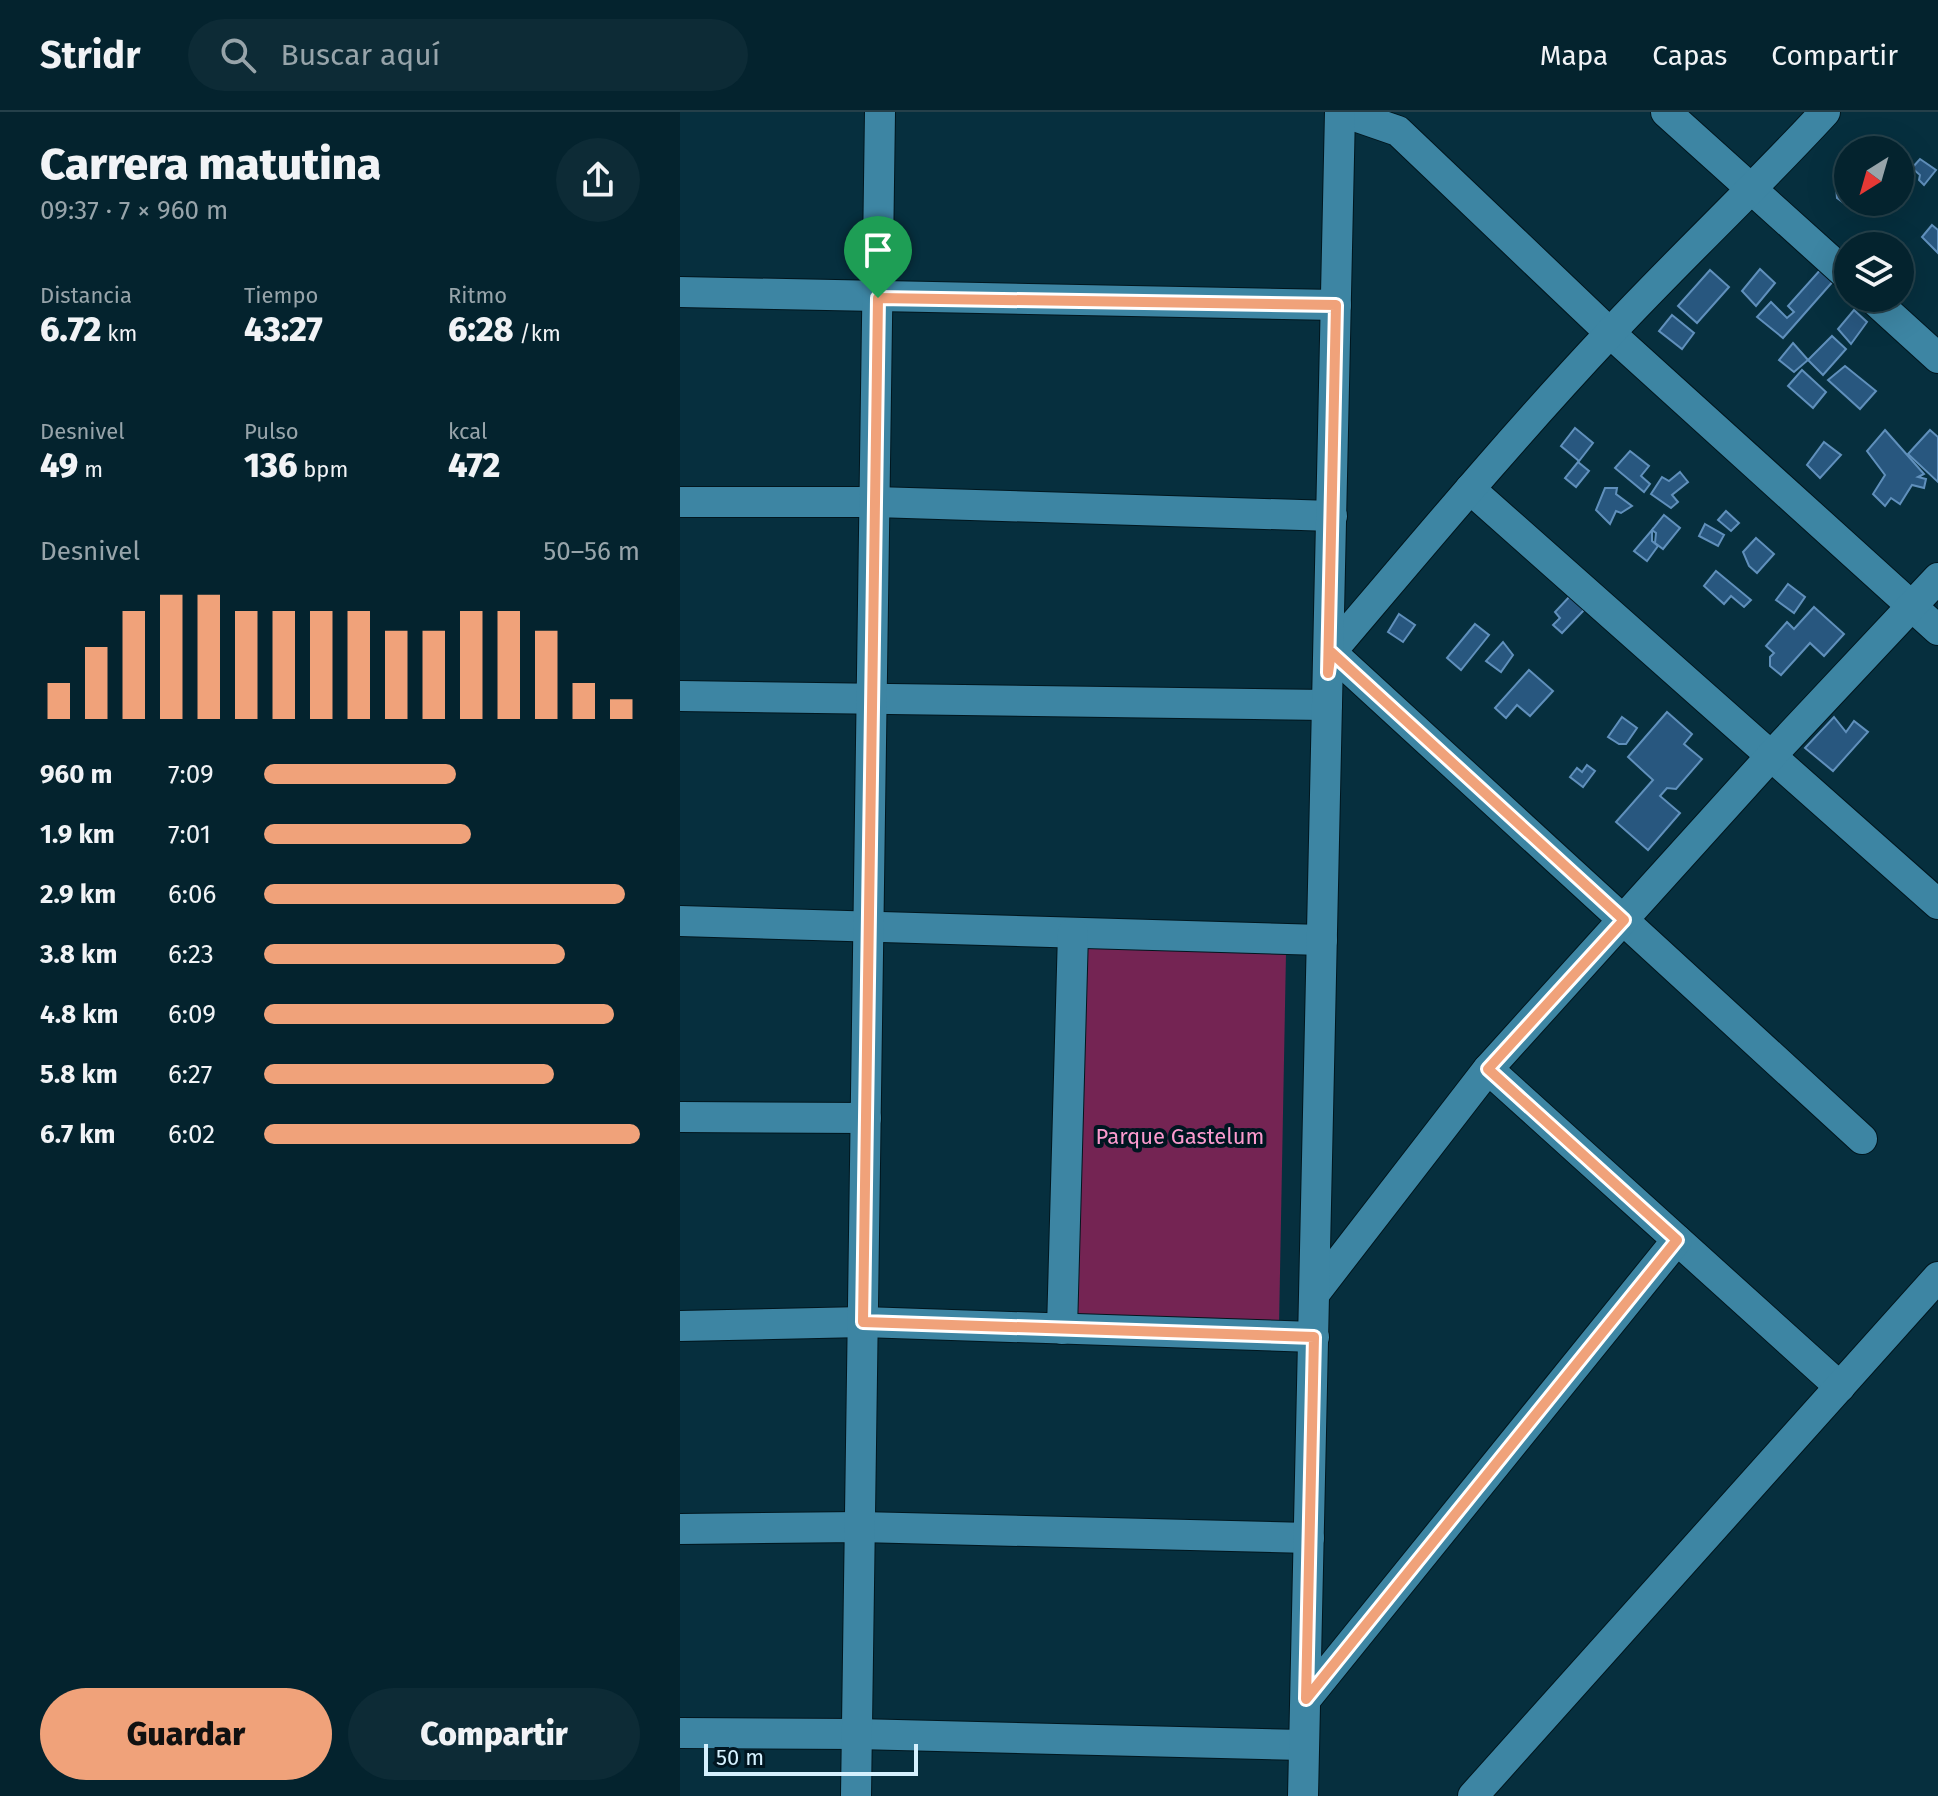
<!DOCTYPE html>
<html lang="es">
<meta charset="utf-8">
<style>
:root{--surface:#04232e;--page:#0d2b36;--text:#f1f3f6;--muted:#97a4aa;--line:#25404a;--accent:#f0a27a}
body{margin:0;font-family:"Fira Sans",sans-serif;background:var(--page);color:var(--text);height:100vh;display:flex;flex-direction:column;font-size:30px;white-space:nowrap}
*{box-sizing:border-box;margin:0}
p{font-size:26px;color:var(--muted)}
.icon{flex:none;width:44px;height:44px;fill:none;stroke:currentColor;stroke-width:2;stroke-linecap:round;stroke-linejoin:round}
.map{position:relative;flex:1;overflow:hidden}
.panel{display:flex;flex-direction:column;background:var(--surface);width:680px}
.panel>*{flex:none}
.needle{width:52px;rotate:217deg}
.tools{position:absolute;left:1154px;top:24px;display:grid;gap:16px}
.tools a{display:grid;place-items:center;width:80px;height:80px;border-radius:50%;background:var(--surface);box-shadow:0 8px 32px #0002,0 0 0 2px var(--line);font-size:40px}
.scale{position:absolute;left:24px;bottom:20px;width:214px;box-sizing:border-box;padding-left:8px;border:4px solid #d5f1fe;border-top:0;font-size:22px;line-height:28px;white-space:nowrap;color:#d5f1fe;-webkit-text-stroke:6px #001621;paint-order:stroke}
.pin{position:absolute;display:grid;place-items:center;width:68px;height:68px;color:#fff;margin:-82px -34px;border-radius:50% 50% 50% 0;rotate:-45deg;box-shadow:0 0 8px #0007}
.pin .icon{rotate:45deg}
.round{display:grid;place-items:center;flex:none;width:84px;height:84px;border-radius:42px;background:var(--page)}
.overview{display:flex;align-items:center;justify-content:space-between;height:136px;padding:0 40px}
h1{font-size:44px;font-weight:800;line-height:60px}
.figures{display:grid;grid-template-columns:repeat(3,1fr);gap:12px;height:136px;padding:8px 40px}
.figures div{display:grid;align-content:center}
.figures b{font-size:34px;font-weight:800}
.figures small{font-size:22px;font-weight:400}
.figures p{font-size:22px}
.chart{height:224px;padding:16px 40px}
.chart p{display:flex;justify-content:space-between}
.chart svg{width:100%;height:144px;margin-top:8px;stroke:var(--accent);stroke-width:6}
.button{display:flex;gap:16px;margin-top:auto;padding:16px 40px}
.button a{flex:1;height:92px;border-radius:48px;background:var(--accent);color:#111;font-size:32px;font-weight:800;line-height:92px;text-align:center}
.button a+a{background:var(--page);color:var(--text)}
ul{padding:0 40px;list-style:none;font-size:26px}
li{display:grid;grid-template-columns:128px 96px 1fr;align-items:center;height:60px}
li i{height:20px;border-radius:10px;background:var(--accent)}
header{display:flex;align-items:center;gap:48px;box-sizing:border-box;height:112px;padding:0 40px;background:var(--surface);border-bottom:2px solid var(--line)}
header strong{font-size:38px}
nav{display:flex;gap:44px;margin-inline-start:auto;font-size:28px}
.search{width:560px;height:72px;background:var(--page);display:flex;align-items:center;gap:20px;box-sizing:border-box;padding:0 28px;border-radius:44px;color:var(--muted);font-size:30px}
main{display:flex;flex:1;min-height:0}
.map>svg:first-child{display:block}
</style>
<header>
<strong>Stridr</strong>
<div class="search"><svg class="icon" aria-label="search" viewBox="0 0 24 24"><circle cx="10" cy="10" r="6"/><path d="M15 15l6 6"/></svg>Buscar aquí</div>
<nav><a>Mapa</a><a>Capas</a><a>Compartir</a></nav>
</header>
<main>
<section class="panel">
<div class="overview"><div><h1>Carrera matutina</h1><p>09:37 · 7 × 960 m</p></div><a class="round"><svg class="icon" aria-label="share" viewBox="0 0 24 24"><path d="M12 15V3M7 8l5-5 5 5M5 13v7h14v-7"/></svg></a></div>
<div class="figures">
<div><p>Distancia</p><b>6.72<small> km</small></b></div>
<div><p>Tiempo</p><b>43:27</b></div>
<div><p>Ritmo</p><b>6:28<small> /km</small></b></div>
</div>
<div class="figures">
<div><p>Desnivel</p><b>49<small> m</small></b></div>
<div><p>Pulso</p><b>136<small> bpm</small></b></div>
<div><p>kcal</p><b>472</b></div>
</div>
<div class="chart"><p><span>Desnivel</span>50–56 m</p>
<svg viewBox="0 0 160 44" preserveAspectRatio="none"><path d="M5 44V33M15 44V22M25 44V11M35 44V6M45 44V6M55 44V11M65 44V11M75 44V11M85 44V11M95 44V17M105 44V17M115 44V11M125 44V11M135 44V17M145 44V33M155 44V38"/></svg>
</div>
<ul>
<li><b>960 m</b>7:09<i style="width:51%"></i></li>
<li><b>1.9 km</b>7:01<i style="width:55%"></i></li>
<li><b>2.9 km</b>6:06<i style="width:96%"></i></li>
<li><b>3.8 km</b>6:23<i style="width:80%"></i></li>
<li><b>4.8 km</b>6:09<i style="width:93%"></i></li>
<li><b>5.8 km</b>6:27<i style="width:77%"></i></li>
<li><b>6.7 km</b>6:02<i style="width:100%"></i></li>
</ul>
<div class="button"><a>Guardar</a><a>Compartir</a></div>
</section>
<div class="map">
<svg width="1258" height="1684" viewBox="0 0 1258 1684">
<rect width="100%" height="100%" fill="#062f3e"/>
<path fill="#742453" d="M404,830L606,841L599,1214L392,1207Z"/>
<g fill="#28577f" stroke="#6090bc" stroke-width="2">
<path d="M1240,47L1256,58L1244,73L1239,68L1240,63L1232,56Z"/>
<path d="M1165,65L1168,66V90H1178L1172,97L1157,86L1156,74Z"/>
<path d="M1252,113L1258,118V141L1242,125Z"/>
<path d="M1142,156L1155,167L1103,226L1077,205L1091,190L1107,206L1114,200L1108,194Z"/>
<path d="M1080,157L1095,171L1076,194L1062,179Z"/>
<path d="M1030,158L1049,175L1017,211L998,194Z"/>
<path d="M1174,198L1187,210L1171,232L1158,217Z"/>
<path d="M992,203L1014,221L1002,237L979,219Z"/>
<path d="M1152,224L1166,237L1143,263L1128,248Z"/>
<path d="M1113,231L1128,248L1114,260L1099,248Z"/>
<path d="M1165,254L1196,279L1180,297L1148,268Z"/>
<path d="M1122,258L1146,280L1133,296L1108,274Z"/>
<path d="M895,316L913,331L899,349L881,334Z"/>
<path d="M1205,318L1244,362L1238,365L1246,367L1244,376L1232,373L1220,392L1211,386L1205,394L1193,382L1205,363L1187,339Z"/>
<path d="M1250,318L1258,325V370L1228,342Z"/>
<path d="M1144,330L1161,343L1140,366L1127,353Z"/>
<path d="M950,339L969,354L961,364L970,372L964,380L935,356Z"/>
<path d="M898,350L909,359L896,375L885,366Z"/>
<path d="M1000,360L1008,370L992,383L998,390L991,396L971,382L982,365L989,369Z"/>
<path d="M925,376H937L936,382L952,394L941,401L936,399L930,412L916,398Z"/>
<path d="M1046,399L1059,411L1051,419L1038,408Z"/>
<path d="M984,403L1000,416L983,437L975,431L976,421L972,418Z"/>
<path d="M1025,412L1044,423L1038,434L1019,424Z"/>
<path d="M972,418V429L978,434L967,449L954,439Z"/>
<path d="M1076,426L1094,442L1077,461L1069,454L1063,440Z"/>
<path d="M1036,459L1071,488L1064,495L1051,484L1044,492L1024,474Z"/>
<path d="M1108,472L1125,485L1114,501L1096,488Z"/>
<path d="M891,483L905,497L882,521L873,513L880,506L875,500Z"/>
<path d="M1134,495L1164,522L1144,544L1130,531L1101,563L1090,554V545L1094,541L1086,534L1107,510L1114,517Z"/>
<path d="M719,502L735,513L723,530L708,520Z"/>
<path d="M795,512L809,523L781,558L767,546Z"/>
<path d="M823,530L833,543L821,560L806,549Z"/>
<path d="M849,558L873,579L850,604L837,593L826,606L815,596Z"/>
<path d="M987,600L1012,622L1004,632L1022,647L996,677L987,676L980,684L1000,701L968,738L936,710L973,668L948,645Z"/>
<path d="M942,605L957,616L946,632H939L928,625Z"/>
<path d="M1154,605L1166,620L1174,609L1188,620L1153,659L1125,636Z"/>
<path d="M907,653L915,659L903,675L890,665L897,656L902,660Z"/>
</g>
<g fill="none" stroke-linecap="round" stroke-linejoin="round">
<defs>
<g id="minor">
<path d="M663,0L718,19L930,221L1258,518"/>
<path d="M986,0L1168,164"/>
<path d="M0,180L656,193"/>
<path d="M1192,186L1258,246"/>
<path d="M790,377L1258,792"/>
<path d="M0,390H195L652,404"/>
<path d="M651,540L1182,1027"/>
<path d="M649,551L651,540C742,433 833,324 930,221C1000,146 1075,76 1145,0"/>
<path d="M0,584L647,593"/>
<path d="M0,809L642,828"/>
<path d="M808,957L1160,1275"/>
<path d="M0,1005L186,1006"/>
<path d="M635,1181L808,957L1091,644L1258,466"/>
<path d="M0,1214L183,1210L634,1225"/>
<path d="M382,1217L393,821"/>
<path d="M0,1417L180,1415L629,1426"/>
<path d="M626,1587L997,1128"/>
<path d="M0,1621L177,1622L624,1633"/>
<path d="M176,1684L200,0"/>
<path d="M623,1684L660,0"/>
<path d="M793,1684L1258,1165"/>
</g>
</defs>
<use href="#minor" stroke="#01161e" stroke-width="32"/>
<use href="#minor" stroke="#3d85a3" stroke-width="30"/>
</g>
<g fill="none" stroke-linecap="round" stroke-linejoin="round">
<defs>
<path id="route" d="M198,186L656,193L648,561L651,540L944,808L808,957L997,1128L626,1587L634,1225L183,1210Z"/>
</defs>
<use href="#route" stroke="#fff" stroke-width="16"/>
<use href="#route" stroke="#f0a27a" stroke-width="10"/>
</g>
<g text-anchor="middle" stroke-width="8" stroke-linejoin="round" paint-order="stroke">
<g font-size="22" fill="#fb9bce" stroke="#001621">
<text x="500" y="1032">Parque Gastelum</text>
</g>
</g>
</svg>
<div class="tools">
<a><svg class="needle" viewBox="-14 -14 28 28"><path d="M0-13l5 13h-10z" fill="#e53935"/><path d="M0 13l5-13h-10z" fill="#97a4aa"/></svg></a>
<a><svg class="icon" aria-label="layers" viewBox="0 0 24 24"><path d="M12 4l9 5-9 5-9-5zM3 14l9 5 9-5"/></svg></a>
</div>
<div class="scale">50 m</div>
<div class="pin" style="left:198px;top:186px;background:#1e9e55"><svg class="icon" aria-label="arrive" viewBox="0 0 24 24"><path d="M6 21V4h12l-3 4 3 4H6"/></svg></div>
</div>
</main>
